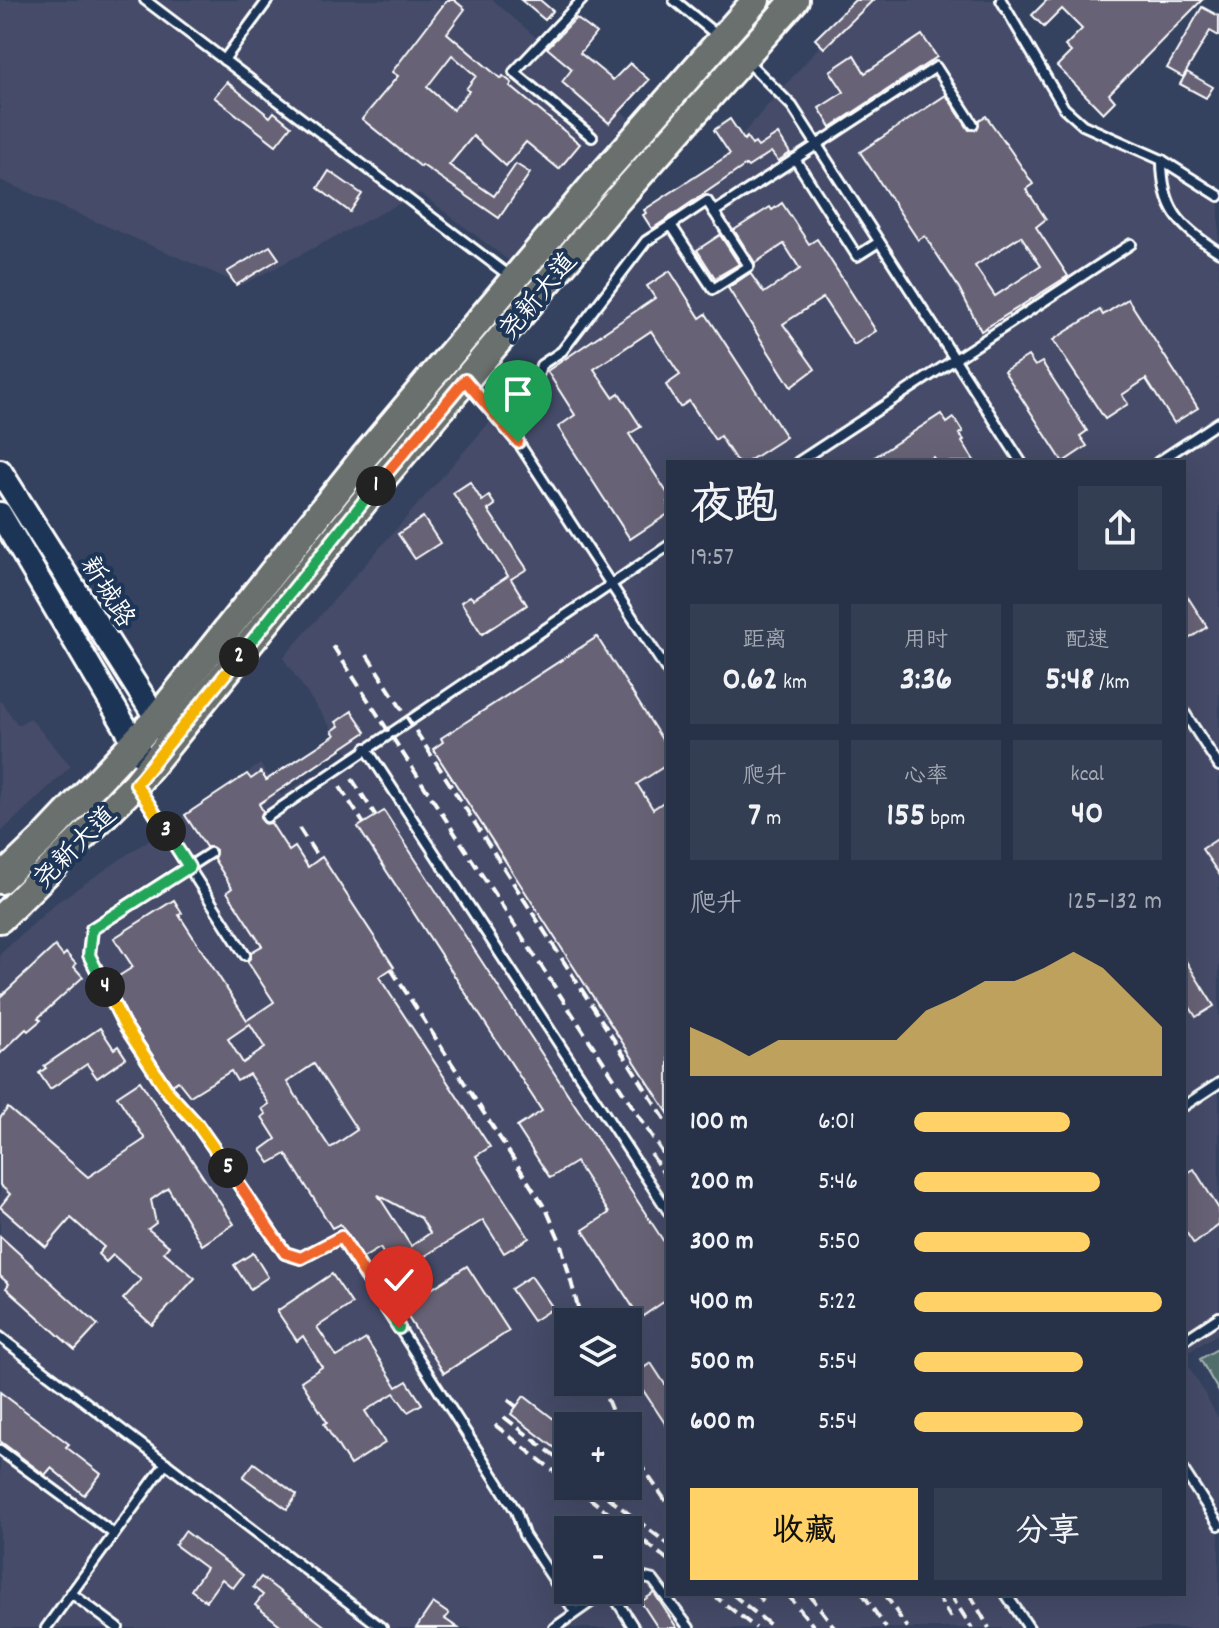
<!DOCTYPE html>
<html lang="zh">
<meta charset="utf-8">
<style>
:root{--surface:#273248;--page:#333e52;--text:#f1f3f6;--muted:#a4aab4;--line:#434d60;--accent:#ffd166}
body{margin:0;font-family:Dekko,"LXGW WenKai TC",sans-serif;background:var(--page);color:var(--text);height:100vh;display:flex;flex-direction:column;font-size:30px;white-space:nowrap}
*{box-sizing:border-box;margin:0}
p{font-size:26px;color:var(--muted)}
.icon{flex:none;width:44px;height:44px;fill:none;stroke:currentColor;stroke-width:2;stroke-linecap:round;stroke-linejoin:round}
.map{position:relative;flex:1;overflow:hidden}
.panel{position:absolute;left:666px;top:460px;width:520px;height:1136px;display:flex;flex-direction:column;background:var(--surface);border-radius:0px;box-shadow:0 8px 32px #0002,0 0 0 2px var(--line)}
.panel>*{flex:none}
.tools{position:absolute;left:554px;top:1308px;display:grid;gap:16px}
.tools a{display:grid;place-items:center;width:88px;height:88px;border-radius:0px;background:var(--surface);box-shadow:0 8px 32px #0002,0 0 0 2px var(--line);font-size:40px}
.pin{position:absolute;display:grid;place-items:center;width:68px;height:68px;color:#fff;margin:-82px -34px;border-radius:50% 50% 50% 0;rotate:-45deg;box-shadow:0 0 8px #0007}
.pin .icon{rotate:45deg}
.km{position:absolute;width:40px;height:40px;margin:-20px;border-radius:50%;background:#222;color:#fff;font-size:22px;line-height:40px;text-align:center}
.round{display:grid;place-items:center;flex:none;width:84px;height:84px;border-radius:0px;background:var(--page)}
.headline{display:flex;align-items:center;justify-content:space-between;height:136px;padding:0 24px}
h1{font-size:44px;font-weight:700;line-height:60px}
.stats{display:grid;grid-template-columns:repeat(3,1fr);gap:12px;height:136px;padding:8px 24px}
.stats div{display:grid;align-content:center;border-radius:0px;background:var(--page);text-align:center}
.stats b{font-size:34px;font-weight:700}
.stats small{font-size:22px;font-weight:400}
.stats p{font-size:22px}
.chart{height:224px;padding:16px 24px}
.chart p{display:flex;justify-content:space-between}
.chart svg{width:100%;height:144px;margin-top:8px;fill:var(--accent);opacity:.7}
.action{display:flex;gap:16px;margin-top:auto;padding:16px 24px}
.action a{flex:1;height:92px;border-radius:0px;background:var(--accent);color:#111;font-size:32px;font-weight:700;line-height:92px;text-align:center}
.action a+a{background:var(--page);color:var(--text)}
ul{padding:0 24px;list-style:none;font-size:26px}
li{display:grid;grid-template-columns:128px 96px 1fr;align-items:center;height:60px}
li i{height:20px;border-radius:10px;background:var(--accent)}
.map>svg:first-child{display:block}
</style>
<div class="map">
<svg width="1219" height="1628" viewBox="0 0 1219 1628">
<rect width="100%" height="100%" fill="#344260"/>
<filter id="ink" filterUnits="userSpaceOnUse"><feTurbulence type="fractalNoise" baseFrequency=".0125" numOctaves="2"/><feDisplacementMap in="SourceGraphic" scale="16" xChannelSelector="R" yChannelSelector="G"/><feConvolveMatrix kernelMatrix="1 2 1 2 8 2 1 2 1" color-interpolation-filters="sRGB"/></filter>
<g filter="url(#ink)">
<g fill="#444c67" fill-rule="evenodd">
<path d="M0,0H493L629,118L508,260L420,193L242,285L0,180Z"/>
<path d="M860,0H1006L1070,109L1219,187V1333L1184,1355V462H668V1594H1184V1358L1219,1419V1628H0V954L56,903L260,764L281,795L349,754L283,658ZM568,1322H628V1382H568ZM568,1426H628V1486H568ZM568,1530H628V1590H568Z"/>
<path d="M0,700L18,725L30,718L71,766L0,833Z"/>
</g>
<path fill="#516e6c" stroke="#a8b6b6" stroke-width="2" d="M1219,1348V1392L1200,1359Z"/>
<g fill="#686276" stroke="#fff" stroke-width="2" fill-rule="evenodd">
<path d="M447,0H454L465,9L447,33L501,79L503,76L512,83L510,86L580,144L559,169L526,142L506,166L473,136L449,165L494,196L516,164L530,173L499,218L422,165L421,167L362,119L398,76L392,72ZM452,55L476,76L466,89L469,91L453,110L427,87Z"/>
<path d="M521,0H540L553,11L545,20Z"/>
<path d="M855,0H873L824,48L815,39Z"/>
<path d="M1047,0H1202L1109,94L1115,101L1103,113L1057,66L1071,52L1065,46L1082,29L1062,9L1044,27L1032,15Z"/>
<path d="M1202,7L1219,16V36L1210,31L1183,77L1167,68Z"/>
<path d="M576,18L596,33L580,53L613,80L630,63L649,80L609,123L562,82L572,69L547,48Z"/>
<path d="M922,35L937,57L831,127L819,108L844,92L830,71L854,55L865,73Z"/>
<path d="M1187,72L1213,87L1206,98L1180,84Z"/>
<path d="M227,82L270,117L274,112L291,126L276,145L214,97Z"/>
<path d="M946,95L969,130L977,129L979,120L986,116L1011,151L1033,184L1026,189L1046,219L1036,227L1068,276L981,331L959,288L925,236L918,240L860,152ZM1021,236L1041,266L995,296L975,266Z"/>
<path d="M730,119L744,140L747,137L752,145L755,143L758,147L778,134L790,153L778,161L771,152L748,167L746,165L652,229L643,215L646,213L644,210L730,154L714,130Z"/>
<path d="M329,171L362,194L350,212L318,188Z"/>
<path d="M782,203L809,244L817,239L876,331L854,345L823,298L783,324L815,369L791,387L728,288L750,273L764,293L800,269L784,244L755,263L734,230L770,207L772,210Z"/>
<path d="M720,235L739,264L715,278L697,250Z"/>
<path d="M270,246L279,259L236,285L227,272Z"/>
<path d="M670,271L700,318L706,314L786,437L747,462H737L720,436L715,440L689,401L680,407L666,385L680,375L651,331L594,369L613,397L619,393L641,427L629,434L668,494V514L630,539L558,427L575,415L547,371L655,298L647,286Z"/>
<path d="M1128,299L1198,408L1174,423L1146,379L1122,395L1128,404L1105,419L1053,340L1100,310L1103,315Z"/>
<path d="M1028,356L1035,366L1042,362L1087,431L1080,436L1087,446L1063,462L1004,371Z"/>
<path d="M941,414L947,423L954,418L963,432L959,434L964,440L962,442L975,462H936L933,457L925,462H867Z"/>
<path d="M470,482L482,501L489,496L495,505L488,510L527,569L511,579L527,605L482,634L461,602L470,596L473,599L508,576L453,493Z"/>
<path d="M423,517L440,543L415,559L398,534Z"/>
<path d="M1184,591L1207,627L1184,642Z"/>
<path d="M597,637L668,749V764L637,784L653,809L668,799V1113L433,749L443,742L441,738Z"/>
<path d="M352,711L366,732L259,804L263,811L260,818L265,824L271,823L289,851L295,847L308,867L322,857L394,967L379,977L490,1147L476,1156L529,1238L504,1253L483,1220L396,1274L380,1248L363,1258L340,1224L332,1228L286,1154L270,1163L261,1150L276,1139L262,1117L266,1114L262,1109L269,1104L249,1074L237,1081L231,1071L190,1096L178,1081L172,1085L129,1020L111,981L133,967L114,938L174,900L182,913L179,915L247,1020L274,1002L247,961L251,957V952L262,946L227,892L232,888L214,859L216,850L212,847H206L185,815L247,774L251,779L261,772L266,780L335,735L332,731L339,726L336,722ZM250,1024L265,1048L243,1063L228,1039ZM314,1064L357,1130L330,1148L287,1082ZM378,1195L421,1218L430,1233L411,1246Z"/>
<path d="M384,811L668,1248V1299L640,1318L583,1230L609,1213L576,1162L550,1178L517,1127L542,1111L358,827Z"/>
<path d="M1219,838V874L1202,849Z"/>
<path d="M55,946L63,956L66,953L76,964L74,967L83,977L38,1018L41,1020L28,1031L26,1029L0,1054V997Z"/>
<path d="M1184,958L1214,1006L1196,1017L1184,998Z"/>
<path d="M100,1028L114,1049L118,1046L126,1058L97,1078L87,1064L50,1089L39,1073L46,1068L44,1066Z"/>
<path d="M140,1081L234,1224L202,1245L168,1188L151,1200L156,1223L148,1229L169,1246L164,1252L195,1278L152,1325L123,1299L141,1280L113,1255L106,1262L98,1254L104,1247L71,1218L46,1247L0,1207L10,1194L0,1185V1118L8,1108L88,1177L145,1139L117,1096Z"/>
<path d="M1194,1169L1219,1209V1225L1194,1244L1184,1229V1175Z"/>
<path d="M0,1236L98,1325L75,1350L6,1288L9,1284L0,1276Z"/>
<path d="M253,1253L268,1277L250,1289L234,1265Z"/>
<path d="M467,1266L509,1331L444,1373L402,1308Z"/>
<path d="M332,1274L352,1304L317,1327L337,1357L366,1339L397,1387L407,1381L422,1404L408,1412L394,1393L365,1411L385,1443L350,1465L324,1424L327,1422L301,1381L322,1367L303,1336L297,1341L277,1311Z"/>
<path d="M531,1276L553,1308L533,1321L511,1289Z"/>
<path d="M651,1363L668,1389V1428L633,1375Z"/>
<path d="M0,1392L69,1444L66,1447L101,1474L84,1495L51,1468L45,1475L0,1441Z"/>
<path d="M524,1396L568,1430V1458L511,1414Z"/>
<path d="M254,1463L297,1495L287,1509L243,1477Z"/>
<path d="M185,1531L243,1575L233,1588L222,1579L206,1601L191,1590L206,1568L175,1545Z"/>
<path d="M261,1577L327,1628H284L255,1605L263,1595L253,1587Z"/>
<path d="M654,1593L658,1599L677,1628H658L641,1602Z"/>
<path d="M433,1603L449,1614L445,1619L458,1628H416Z"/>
</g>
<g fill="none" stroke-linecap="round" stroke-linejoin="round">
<defs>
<g id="service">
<path d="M145,0L511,277"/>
<path d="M582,0L514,72L592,137"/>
<path d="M674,0L718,36"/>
<path d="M1001,0L1064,108L1083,125L1162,160L1219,196"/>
<path d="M224,60L268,0"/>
<path d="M747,61L792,106L1021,462"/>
<path d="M795,159L857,256L879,242"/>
<path d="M1162,160C1162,209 1179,226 1219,252"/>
<path d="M671,225L707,201L714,212"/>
<path d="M468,384L518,442L668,672"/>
<path d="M534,390L541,365L562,351L646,241L671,225L713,289L749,266L714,212L936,67L973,124"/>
<path d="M798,462L1131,244"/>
<path d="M1158,462L1219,422"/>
<path d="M1184,712L1219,766"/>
<path d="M366,748L668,1211"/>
<path d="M138,788L245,955"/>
<path d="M267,817L668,546"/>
<path d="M210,853L92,929L89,955L123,1023L168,1092L197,1124L285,1253L301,1258L341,1237L516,1511L524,1535L575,1612"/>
<path d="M1184,1106L1219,1083"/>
<path d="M0,1337L382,1628"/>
<path d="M1184,1340L1219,1317"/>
<path d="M0,1450L114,1534"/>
<path d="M1184,1471L1219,1525"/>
<path d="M628,1578L633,1575L653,1580L689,1628"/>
<path d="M610,1590L634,1628"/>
<path d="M71,1593L118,1628"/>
<path d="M1006,1594L1029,1628"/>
<path d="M46,1628L166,1463"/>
<path d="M554,1628L608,1590"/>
</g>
<g id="secondary">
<path d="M0,471L164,730"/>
<path d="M0,514L149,767"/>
</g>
<g id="primary">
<path d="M0,880L45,837L156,719L365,456L594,184L756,0"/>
<path d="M0,919L136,784L387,473L617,200L795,0"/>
</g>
</defs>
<use href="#service" stroke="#fff" stroke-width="14"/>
<use href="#secondary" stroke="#fff" stroke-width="28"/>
<use href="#primary" stroke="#fff" stroke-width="32"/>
<use href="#service" stroke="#1d3557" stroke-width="8"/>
<use href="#secondary" stroke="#1d3557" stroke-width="22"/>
<use href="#primary" stroke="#6b706d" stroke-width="26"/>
<g stroke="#fff" stroke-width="4" stroke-dasharray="12 6" stroke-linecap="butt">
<path d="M333,646L668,1161"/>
<path d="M367,655L668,1124"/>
<path d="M352,779L376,816"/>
<path d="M340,787L364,824"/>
<path d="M299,828L319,859"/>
<path d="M391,969L547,1211L560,1241L582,1322"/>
<path d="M651,1154L668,1180"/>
<path d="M628,1352L640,1370"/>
<path d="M600,1382L618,1426"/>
<path d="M508,1400L517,1407"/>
<path d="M504,1417L568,1466"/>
<path d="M495,1425L568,1482"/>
<path d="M628,1447L668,1504"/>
<path d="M574,1486L668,1560"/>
<path d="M593,1486L668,1544"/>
<path d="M712,1594L756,1628"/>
<path d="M732,1594L774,1628"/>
<path d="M756,1594L763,1601"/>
<path d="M787,1594L815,1628"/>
<path d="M809,1594L835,1628"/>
<path d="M863,1594L886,1628"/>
<path d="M885,1594L907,1628"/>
<path d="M936,1594L951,1618"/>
<path d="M950,1594L972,1628"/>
<path d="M970,1594L989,1628"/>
</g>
</g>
</g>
<g fill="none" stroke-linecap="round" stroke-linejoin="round" filter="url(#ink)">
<defs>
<path id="split-1" d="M376,486L465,380L518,442"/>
<path id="split-2" d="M239,657L376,486"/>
<path id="split-3" d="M166,831L136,784L239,657"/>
<path id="split-4" d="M105,987L89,955L92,929L189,867L166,831"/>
<path id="split-5" d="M105,987L123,1023L168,1092L197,1124L228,1168"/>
<path id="split-6" d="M228,1168L285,1253L301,1258L341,1237L371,1284"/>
<path id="split-7" d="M371,1284L399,1328"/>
</defs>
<use href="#split-1" stroke="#fff" stroke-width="16"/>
<use href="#split-2" stroke="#fff" stroke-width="16"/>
<use href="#split-3" stroke="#fff" stroke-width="16"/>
<use href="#split-4" stroke="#fff" stroke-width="16"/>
<use href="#split-5" stroke="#fff" stroke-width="16"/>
<use href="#split-6" stroke="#fff" stroke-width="16"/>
<use href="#split-7" stroke="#fff" stroke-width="16"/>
<use href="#split-1" stroke="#f0652b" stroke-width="10"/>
<use href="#split-2" stroke="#22a559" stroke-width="10"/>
<use href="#split-3" stroke="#f5b400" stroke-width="10"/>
<use href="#split-4" stroke="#22a559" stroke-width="10"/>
<use href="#split-5" stroke="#f5b400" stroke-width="10"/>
<use href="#split-6" stroke="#f0652b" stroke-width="10"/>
<use href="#split-7" stroke="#22a559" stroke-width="10"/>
</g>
<g text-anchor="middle" stroke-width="8" stroke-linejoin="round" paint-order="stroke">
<g font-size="26" fill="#fff" stroke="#1d3557">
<text transform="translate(537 295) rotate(-50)" y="9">尧新大道</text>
<text transform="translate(109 591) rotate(58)" y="9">新城路</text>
<text transform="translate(74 846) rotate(-45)" y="9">尧新大道</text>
</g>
</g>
</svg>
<div class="tools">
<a><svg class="icon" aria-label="layers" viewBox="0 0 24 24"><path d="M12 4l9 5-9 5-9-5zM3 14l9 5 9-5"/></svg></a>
<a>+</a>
<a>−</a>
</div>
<div class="pin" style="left:518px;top:442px;background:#1e9e55"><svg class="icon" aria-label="arrive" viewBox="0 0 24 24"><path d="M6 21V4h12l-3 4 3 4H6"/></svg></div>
<div class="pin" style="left:399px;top:1328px;background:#d93025"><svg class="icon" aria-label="check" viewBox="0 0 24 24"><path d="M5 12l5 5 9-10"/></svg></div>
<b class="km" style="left:376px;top:486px">1</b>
<b class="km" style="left:239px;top:657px">2</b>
<b class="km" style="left:166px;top:831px">3</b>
<b class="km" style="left:105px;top:987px">4</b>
<b class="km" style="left:228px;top:1168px">5</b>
<section class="panel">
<div class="headline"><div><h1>夜跑</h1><p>19:57</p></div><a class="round"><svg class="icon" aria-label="share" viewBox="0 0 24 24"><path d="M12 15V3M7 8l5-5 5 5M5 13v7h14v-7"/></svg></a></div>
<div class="stats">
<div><p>距离</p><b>0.62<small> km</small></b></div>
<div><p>用时</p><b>3:36</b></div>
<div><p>配速</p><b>5:48<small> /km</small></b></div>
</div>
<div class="stats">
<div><p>爬升</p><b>7<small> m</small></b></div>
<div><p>心率</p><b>155<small> bpm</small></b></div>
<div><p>kcal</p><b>40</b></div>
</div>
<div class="chart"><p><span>爬升</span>125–132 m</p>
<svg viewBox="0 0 160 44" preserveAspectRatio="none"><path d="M0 44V29L10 33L20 38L30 33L40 33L50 33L60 33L70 33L80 24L90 20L100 15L110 15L120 11L130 6L140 11L150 20L160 29V44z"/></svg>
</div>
<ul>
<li><b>100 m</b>6:01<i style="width:63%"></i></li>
<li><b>200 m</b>5:46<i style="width:75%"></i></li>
<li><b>300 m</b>5:50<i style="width:71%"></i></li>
<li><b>400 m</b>5:22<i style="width:100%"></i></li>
<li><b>500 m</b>5:54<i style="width:68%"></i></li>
<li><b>600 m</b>5:54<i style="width:68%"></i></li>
</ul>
<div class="action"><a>收藏</a><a>分享</a></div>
</section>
</div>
